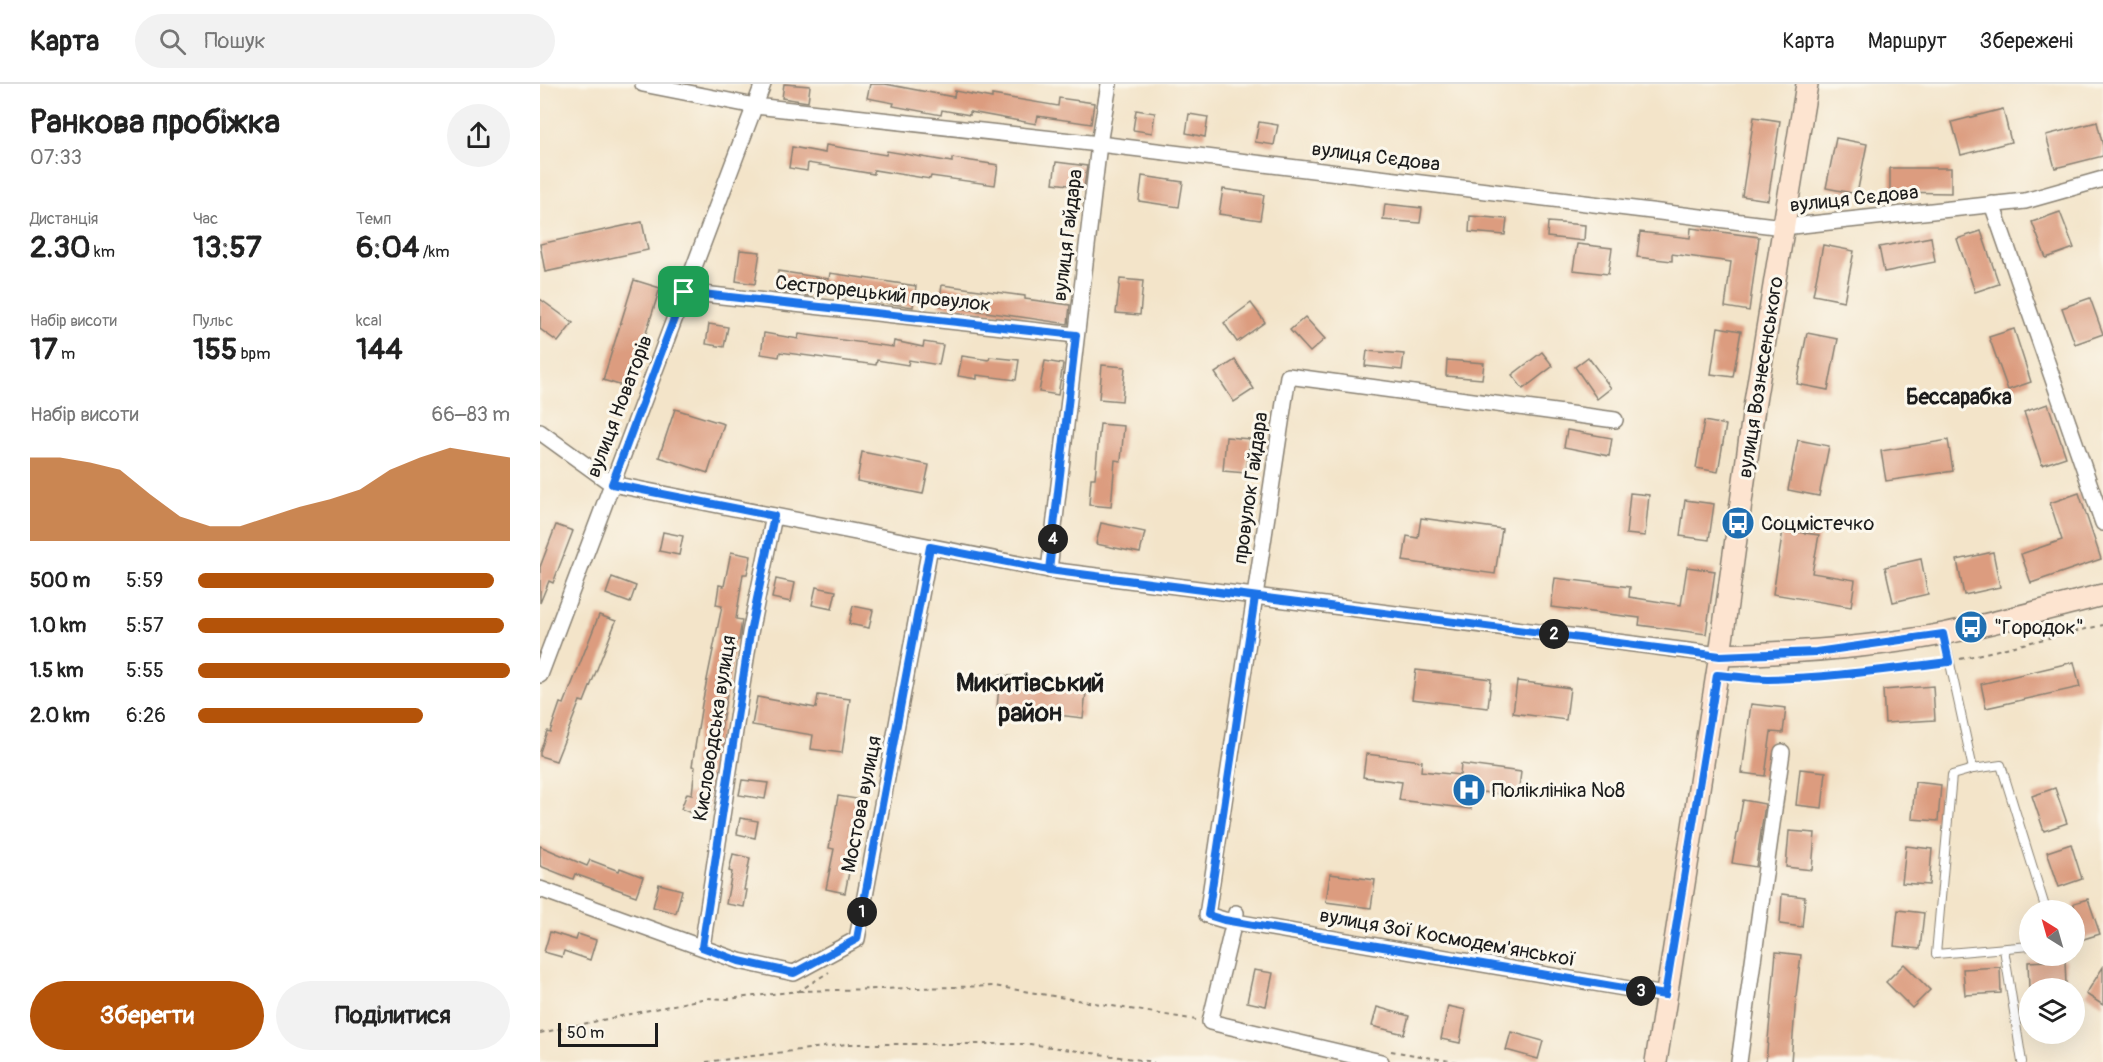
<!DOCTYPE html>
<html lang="uk">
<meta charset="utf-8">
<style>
:root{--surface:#fff;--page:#f2f2f2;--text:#222;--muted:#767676;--line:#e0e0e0;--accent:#b45309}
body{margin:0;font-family:Pangolin,sans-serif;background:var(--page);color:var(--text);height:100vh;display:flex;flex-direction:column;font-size:22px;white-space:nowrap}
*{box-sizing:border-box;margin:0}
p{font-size:20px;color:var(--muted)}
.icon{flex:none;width:33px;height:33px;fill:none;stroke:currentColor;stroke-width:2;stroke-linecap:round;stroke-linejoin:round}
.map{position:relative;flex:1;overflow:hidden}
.drawer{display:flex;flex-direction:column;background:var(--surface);width:540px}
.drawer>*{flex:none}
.needle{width:39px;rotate:323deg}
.buttons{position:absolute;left:1479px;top:816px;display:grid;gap:12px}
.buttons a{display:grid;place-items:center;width:66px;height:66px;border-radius:50%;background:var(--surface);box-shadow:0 6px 24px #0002;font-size:30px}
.scale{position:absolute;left:18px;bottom:15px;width:100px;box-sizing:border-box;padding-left:6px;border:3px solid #1c1c1c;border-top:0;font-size:16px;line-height:21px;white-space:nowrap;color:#1c1c1c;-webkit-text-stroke:4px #fbf7ec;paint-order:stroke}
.pin{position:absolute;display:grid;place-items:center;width:51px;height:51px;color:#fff;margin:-26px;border-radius:12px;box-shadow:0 3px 9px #0006}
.km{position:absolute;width:30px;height:30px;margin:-15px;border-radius:50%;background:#222;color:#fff;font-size:16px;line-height:30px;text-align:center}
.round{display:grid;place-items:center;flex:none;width:63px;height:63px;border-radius:32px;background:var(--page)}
.head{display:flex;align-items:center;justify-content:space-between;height:102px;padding:0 30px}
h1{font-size:33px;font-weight:700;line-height:45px}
.metrics{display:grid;grid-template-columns:repeat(3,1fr);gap:9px;height:102px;padding:6px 30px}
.metrics div{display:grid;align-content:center}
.metrics b{font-size:30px;font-weight:700}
.metrics small{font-size:16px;font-weight:400}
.metrics p{font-size:16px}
.chart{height:168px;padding:12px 30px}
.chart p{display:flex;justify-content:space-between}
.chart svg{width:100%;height:108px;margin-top:6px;fill:var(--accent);opacity:.7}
.primary-button{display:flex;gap:12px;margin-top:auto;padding:12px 30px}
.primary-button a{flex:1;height:69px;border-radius:36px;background:var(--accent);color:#fff;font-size:24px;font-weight:700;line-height:69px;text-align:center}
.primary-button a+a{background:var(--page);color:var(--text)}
ul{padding:0 30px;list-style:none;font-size:20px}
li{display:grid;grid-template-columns:96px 72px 1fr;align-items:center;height:45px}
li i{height:15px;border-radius:8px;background:var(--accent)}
header{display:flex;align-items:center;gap:36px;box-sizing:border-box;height:84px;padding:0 30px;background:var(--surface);border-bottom:2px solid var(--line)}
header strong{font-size:28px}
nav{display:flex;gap:33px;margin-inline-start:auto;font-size:21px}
.search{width:420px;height:54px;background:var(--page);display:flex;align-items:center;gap:15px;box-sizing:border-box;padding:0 21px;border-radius:33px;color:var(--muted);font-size:22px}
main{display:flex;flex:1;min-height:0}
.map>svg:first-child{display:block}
</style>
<header>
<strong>Карта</strong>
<div class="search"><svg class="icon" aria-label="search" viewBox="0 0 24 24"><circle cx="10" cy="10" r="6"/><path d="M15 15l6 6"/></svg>Пошук</div>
<nav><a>Карта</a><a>Маршрут</a><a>Збережені</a></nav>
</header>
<main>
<section class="drawer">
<div class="head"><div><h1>Ранкова пробіжка</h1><p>07:33</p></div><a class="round"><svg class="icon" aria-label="share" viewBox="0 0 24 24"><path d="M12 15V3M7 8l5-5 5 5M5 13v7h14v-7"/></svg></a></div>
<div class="metrics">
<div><p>Дистанція</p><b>2.30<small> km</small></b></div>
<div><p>Час</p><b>13:57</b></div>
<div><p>Темп</p><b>6:04<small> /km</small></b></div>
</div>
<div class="metrics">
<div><p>Набір висоти</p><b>17<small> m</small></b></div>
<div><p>Пульс</p><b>155<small> bpm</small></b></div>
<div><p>kcal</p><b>144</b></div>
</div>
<div class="chart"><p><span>Набір висоти</span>66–83 m</p>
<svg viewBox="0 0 160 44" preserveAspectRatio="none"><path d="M0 44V10L10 10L20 12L30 15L40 25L50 34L60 38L70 38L80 34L90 30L100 27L110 23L120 15L130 10L140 6L150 8L160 10V44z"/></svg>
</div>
<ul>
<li><b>500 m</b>5:59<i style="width:95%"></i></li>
<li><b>1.0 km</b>5:57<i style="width:98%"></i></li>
<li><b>1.5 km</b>5:55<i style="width:100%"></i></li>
<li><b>2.0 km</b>6:26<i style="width:72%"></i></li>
</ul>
<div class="primary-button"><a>Зберегти</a><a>Поділитися</a></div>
</section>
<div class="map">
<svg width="1563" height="978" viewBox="0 0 1563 978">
<rect width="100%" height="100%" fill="#fbf7ec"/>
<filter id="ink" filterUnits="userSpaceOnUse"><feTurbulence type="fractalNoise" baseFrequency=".0167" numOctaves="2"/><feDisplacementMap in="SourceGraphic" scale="12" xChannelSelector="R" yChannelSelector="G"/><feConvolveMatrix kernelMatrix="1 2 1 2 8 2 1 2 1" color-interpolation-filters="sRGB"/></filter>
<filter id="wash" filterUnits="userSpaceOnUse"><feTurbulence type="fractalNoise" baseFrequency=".008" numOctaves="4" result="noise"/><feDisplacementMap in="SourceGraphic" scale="24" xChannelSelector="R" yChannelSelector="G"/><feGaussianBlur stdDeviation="1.35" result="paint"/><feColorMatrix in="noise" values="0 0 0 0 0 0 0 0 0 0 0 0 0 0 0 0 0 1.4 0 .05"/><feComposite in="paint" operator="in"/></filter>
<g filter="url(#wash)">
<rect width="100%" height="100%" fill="#f3e4c9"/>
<g id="blocks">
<g fill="#dc9c7f">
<path d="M244,0L270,2L268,18L242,14Z"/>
<path d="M330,0H345L414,13L415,7L452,14V11L518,22L519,14L554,19L551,40L498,32L496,40L430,28V31L402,26L401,31L353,22L354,19L327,14Z"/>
<path d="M1463,25L1471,58L1421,71L1412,38Z"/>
<path d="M596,26L615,29L612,49L593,46Z"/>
<path d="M649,30L668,33L665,53L646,49Z"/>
<path d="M1214,33L1240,37L1228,116L1202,112Z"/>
<path d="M719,38L738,41L734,61L715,58Z"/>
<path d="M1557,38L1563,62V72L1515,84L1506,51Z"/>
<path d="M1296,54L1327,60L1317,110L1286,104Z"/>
<path d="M286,61L346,71L347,67L412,78V74L458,81L455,101L391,92L390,95L334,86V90L268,79L267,87L249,84L252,63L285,69Z"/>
<path d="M516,78L547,82L544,103L513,99Z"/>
<path d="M1350,84H1411V109L1350,108Z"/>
<path d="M602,92L643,98L639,123L599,117Z"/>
<path d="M683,105L724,111L720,136L679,130Z"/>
<path d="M845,120L882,124L880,139L843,136Z"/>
<path d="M1520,128L1534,164L1506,174L1492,138Z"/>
<path d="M930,132L967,135L965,151L929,148Z"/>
<path d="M102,138L108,166L5,188L0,160Z"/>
<path d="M1008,138L1045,141L1044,157L1007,153Z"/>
<path d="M1151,144L1219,153L1209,227L1185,223L1191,178L1132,170V177L1097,173L1100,148L1150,154Z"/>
<path d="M1441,147L1459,200L1435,208L1417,155Z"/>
<path d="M1391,153L1395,178L1344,188L1339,163Z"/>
<path d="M1037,160L1072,164L1068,190L1033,186Z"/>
<path d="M1283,161L1314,167L1304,217L1273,211Z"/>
<path d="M200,166L220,168L215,200L196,197Z"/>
<path d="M238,187L289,195L290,189L376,202L373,223L270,208L269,212L235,208Z"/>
<path d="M580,195L603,197L600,231L576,229Z"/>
<path d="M94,196L120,204L89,304L63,296Z"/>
<path d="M402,201L485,212V215L530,221L528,240L399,221Z"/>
<path d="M1550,214L1563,250L1535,260L1522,224Z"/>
<path d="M0,215L33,239L18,258L0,245Z"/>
<path d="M711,219L725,238L697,258L684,239Z"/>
<path d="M765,233L785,255L770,268L750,246Z"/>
<path d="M169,240L188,243L184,263L166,260Z"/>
<path d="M1178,243L1201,247L1193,293L1171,290Z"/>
<path d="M1474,245L1491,298L1468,306L1449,253Z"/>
<path d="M224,249L258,255L259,250L353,263L354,257L383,263L384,258L403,261L399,281L369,276L368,281L337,276L336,281L240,268L239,273L221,270Z"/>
<path d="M1267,249L1298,255L1288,306L1257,300Z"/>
<path d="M827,267L864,270L862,286L825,282Z"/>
<path d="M1002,268L1013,282L983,305L972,291Z"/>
<path d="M422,272L449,276L450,273L479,276L476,296L437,291V295L418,292Z"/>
<path d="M1048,273L1071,304L1057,315L1035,283Z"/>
<path d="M695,276L714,305L694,318L675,289Z"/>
<path d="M907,276L944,279L942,295L906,292Z"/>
<path d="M505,277L523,280L518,311L499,308Z"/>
<path d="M562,281L585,283L582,317L559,315Z"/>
<path d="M1508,320L1526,373L1502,381L1484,328Z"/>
<path d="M135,325L184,340L168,389L119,373Z"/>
<path d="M1164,337L1186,341L1178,388L1156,384Z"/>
<path d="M560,340L584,342L581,377L575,376L571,423L549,421L551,394H555Z"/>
<path d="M1027,346L1072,354L1069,372L1024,363Z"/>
<path d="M686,353L710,355L706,389L683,387Z"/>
<path d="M1258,356L1289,362L1279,412L1248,406Z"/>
<path d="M1408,356L1413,387L1346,397L1341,367Z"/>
<path d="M322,368L389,381L383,410L317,397Z"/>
<path d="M1090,409L1109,411L1105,452L1086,450Z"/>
<path d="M1539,409L1561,475L1491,499L1481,470L1522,456L1510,419Z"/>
<path d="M1145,416L1174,420L1169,456L1140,452Z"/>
<path d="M881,434L962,445L955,490L863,477L867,452L878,454Z"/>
<path d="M561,439L605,448L600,469L556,460Z"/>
<path d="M16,441L33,447L13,499L9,497L0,519V483Z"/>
<path d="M1243,446L1279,451L1272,489L1315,496L1311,523L1233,510Z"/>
<path d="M123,448L143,452L139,471L119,467Z"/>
<path d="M191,468L211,472L207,490H203L196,535L202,536L199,556H196L174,686L172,685L169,717H171L165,734L141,725L147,709L152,710L155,683L152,682L162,620L182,522L176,521L179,501L184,502Z"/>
<path d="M1453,468L1460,503L1424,511L1417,476Z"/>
<path d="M1381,475L1388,510L1353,518L1345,483Z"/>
<path d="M1147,483L1175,487L1166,550L1099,541L1100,534L1011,523L1015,494L1090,503L1089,513L1141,521Z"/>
<path d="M72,493L96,502L90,519L66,510Z"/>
<path d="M236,495L255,499L251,518L232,514Z"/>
<path d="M276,503L296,507L292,525L272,521Z"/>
<path d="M313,522L333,526L329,544L309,540Z"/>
<path d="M59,531L76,537L44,618L40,617L16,677L0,672V668L7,647L10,648L20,619L24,620Z"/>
<path d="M1534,578L1540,603L1446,624L1441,600Z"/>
<path d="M876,586L951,595L948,624L872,615Z"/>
<path d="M460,591L547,600L543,634L457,624Z"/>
<path d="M977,597L1030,604L1026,636L973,629Z"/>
<path d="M1393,602L1395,636L1345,639L1343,606Z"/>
<path d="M278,611L310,615L302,669L271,665L273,651L212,641L217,613L276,624Z"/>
<path d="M1211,620L1246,624L1243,649L1231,648L1225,692L1202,689Z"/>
<path d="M826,670L882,677L881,687L920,691L921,680L981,688L978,712L933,707L931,725L859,716L862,698L823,693Z"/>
<path d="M1260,685L1286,688L1282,724L1256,721Z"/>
<path d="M202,696L228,699L225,715L199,711Z"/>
<path d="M1375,698L1401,701L1398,737L1372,735Z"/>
<path d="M1515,704L1527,739L1504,747L1492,712Z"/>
<path d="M298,712L323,716L305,809L286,805L294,765L289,764Z"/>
<path d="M1203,716L1225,720L1216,783L1192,779Z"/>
<path d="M200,734L218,737L215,754L197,750Z"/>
<path d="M1249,747L1275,749L1272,786L1246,783Z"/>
<path d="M1531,760L1542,795L1519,803L1507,768Z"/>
<path d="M0,762L47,782L50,776L79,787L80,784L103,793L96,812L35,790L33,795L0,782Z"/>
<path d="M1366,762L1392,765L1389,801L1362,799Z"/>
<path d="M193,770L210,774L204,806H207L204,823L186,820L192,788L189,787Z"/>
<path d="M790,790L835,796L831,824L786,818Z"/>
<path d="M119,800L142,806L136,829L113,823Z"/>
<path d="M1242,810L1265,813L1262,843L1240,840Z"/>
<path d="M1548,815L1560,850L1537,857L1534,851V819Z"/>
<path d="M1358,826L1384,829L1380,865L1354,862Z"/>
<path d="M10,848L36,856L38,850L56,856L50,876L24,867L22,873L4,868Z"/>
<path d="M1236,868L1261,871L1256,912L1251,978H1226Z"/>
<path d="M1525,876L1526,902L1489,904L1488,878Z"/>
<path d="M1364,880L1390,906L1372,924L1346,898Z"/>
<path d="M1460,883L1461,909L1425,911L1423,885Z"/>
<path d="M1563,883V921L1546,910Z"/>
<path d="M714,886L733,889L726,922L707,918Z"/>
<path d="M908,922L926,926L920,959L901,955Z"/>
<path d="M837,923L869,932L864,950L832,942Z"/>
<path d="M971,948L1003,957L998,975L966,966Z"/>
</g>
</g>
</g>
<g filter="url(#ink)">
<use href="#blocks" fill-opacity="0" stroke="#888072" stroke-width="1.5"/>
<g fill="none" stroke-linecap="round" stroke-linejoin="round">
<defs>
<g id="lane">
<path d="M1404,552L1433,685"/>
<path d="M1490,862L1396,870L1412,691L1433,685L1461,681L1506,826"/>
<path d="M1464,865L1482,978"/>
</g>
<g id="street">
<path d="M103,0L215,22L559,60L1243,143L1485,117L1563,95"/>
<path d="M1452,120L1563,439"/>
<path d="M145,208L536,251"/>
<path d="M1075,336L748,292L667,831L684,836L1125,911"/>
<path d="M0,348L72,400L509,486L1180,571"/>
<path d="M509,486L559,60L569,0"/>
<path d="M0,591L223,0"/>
<path d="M0,805L199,877L254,889L317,855L390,463"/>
<path d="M696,829L670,938L841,978"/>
<path d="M162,863L210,549L234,432"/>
<path d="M1199,978L1242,668"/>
</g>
<g id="secondary">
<path d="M1180,571C1255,569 1329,564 1403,550C1457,539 1510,524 1563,511"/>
<path d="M1116,978L1180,571L1214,324L1267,0"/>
</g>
</defs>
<use href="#lane" stroke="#888072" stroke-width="10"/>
<use href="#street" stroke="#888072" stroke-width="18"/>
<use href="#secondary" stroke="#888072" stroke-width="24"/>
<g stroke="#888072" stroke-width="2" stroke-dasharray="4.5 4.5" stroke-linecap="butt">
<path d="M1420,575L1563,541"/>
<path d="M1193,592C1262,597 1331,587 1400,579"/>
<path d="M259,907L454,902L656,936"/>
<path d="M0,949L167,914L188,915L259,907L289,888"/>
<path d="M851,967L917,978"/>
<path d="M166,978L307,960H490L614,978"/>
</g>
<use href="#lane" stroke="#fff" stroke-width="8"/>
<use href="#street" stroke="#fff" stroke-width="15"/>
<use href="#secondary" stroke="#fde4d0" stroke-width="21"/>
</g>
</g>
<g fill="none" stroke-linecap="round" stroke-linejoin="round" filter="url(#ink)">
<defs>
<path id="route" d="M144,208L72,400L234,432L210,549L162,863L199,877L254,889L317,855L390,463L509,486L1180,572L1276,568L1403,550L1409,578C1349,585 1289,594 1228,595C1211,595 1194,592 1177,591L1125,911L684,836L668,831L715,513L509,486L536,251L144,208"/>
</defs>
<use href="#route" stroke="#fff" stroke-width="12"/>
<use href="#route" stroke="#1a73e8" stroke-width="8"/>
</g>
<defs>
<symbol id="bus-disc" viewBox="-11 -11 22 22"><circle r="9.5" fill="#1f6fb2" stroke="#fbf7ec"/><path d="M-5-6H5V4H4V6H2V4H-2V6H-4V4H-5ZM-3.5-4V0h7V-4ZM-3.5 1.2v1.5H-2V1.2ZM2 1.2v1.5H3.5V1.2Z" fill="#fff"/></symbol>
<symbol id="hospital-disc" viewBox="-11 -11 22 22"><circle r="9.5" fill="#1f6fb2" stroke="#fbf7ec"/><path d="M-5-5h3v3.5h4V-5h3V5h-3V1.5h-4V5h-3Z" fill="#fff"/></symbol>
</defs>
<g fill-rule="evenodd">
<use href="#bus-disc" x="1179" y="420" width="38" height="38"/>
<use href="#bus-disc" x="1412" y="524" width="38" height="38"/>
<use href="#hospital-disc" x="910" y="687" width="38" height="38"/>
</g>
<g text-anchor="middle" stroke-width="6" stroke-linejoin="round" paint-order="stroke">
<g font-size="20" fill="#1c1c1c" stroke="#fbf7ec">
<text transform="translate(836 72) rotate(7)" y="7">вулиця Сєдова</text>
<text transform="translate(1314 114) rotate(-6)" y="7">вулиця Сєдова</text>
<text transform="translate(527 151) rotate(-83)" y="7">вулиця Гайдара</text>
<text transform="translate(343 209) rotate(6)" y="7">Сестрорецький провулок</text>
<text transform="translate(1220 293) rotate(-81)" y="7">вулиця Вознесенського</text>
<text transform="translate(79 322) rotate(-69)" y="7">вулиця Новаторів</text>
<text transform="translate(710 404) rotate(-82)" y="7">провулок Гайдара</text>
<text transform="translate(174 644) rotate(-81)" y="7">Кисловодська вулиця</text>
<text transform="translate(321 720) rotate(-79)" y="7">Мостова вулиця</text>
<text transform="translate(908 853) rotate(10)" y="7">вулиця Зої Космодем'янської</text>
</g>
<g font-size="20" fill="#1c1c1c" stroke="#fbf7ec" text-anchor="start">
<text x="1221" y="446">Соцмістечко</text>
<text x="1454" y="550">"Городок"</text>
<text x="952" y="713">Поліклініка №8</text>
</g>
<g font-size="21" font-weight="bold" fill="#1c1c1c" stroke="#fbf7ec">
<text x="1419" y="320">Бессарабка</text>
</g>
<g font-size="26" font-weight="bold" fill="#1c1c1c" stroke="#fbf7ec">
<text x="490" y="607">Микитівський<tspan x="490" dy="30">район</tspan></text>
</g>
</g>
</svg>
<div class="buttons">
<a><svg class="needle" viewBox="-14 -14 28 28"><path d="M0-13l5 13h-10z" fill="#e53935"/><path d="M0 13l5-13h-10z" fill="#767676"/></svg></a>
<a><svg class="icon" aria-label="layers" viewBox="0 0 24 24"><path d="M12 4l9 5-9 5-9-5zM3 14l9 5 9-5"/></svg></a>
</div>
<div class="scale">50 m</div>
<div class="pin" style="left:144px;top:208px;background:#1e9e55"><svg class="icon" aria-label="arrive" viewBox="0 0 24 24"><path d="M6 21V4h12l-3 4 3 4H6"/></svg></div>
<b class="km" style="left:322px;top:828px">1</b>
<b class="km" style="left:1014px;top:550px">2</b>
<b class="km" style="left:1101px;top:907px">3</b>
<b class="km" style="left:513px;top:455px">4</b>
</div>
</main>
